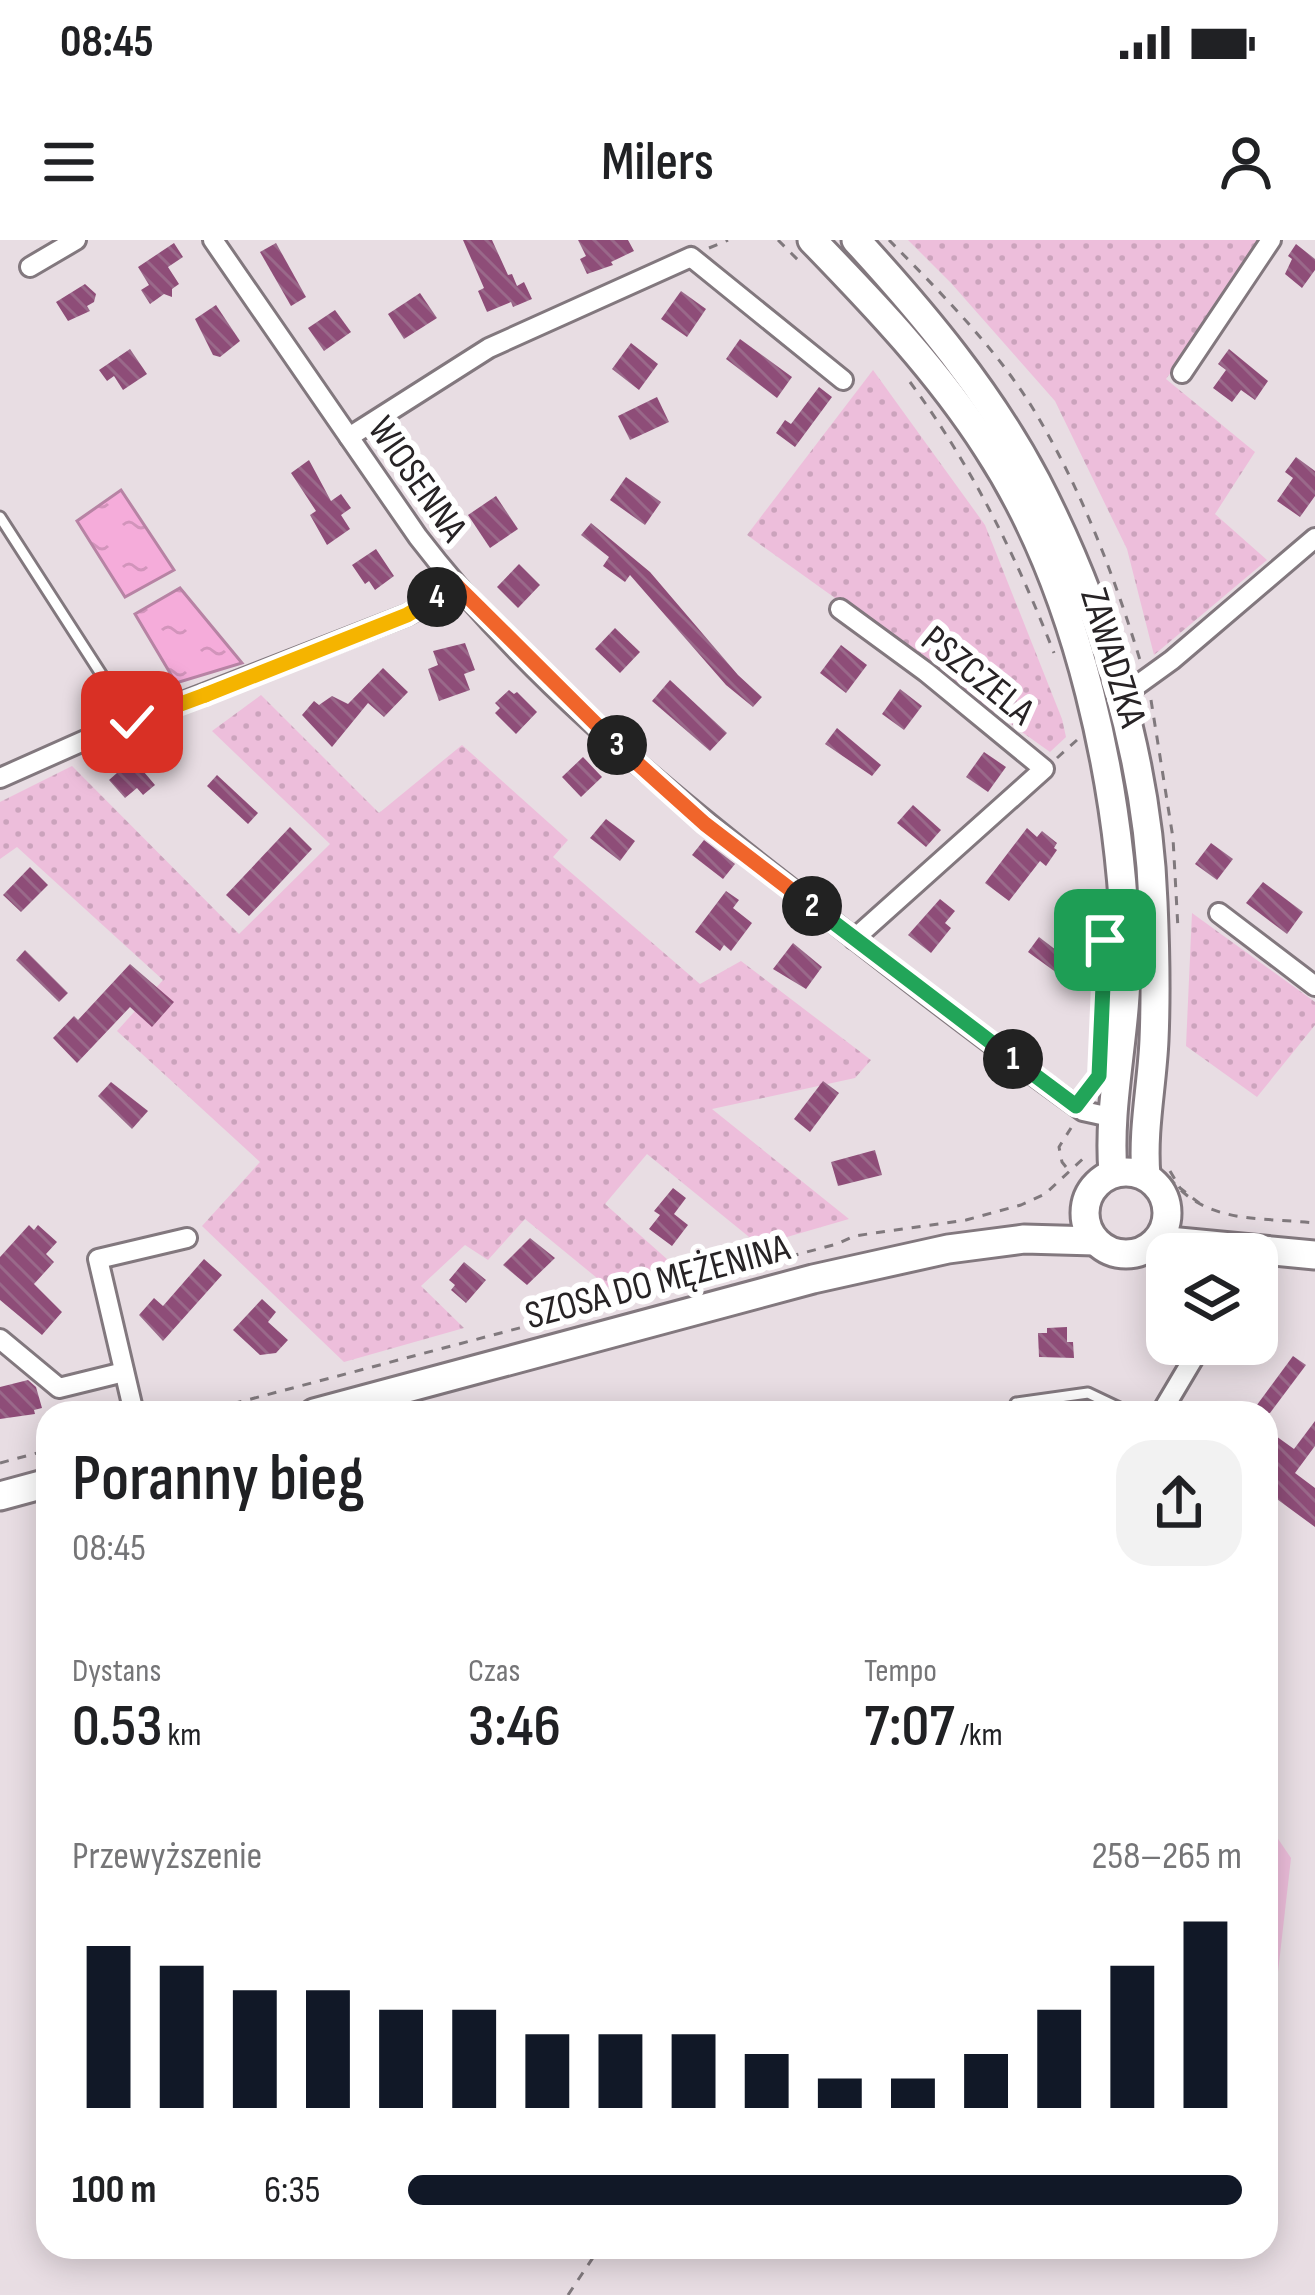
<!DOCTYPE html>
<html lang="pl">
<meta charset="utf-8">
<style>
:root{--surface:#fff;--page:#f2f2f2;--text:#202124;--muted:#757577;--accent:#111827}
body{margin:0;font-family:"Sofia Sans Condensed",sans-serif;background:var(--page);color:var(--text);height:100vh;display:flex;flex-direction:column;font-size:45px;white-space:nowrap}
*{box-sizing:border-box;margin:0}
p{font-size:39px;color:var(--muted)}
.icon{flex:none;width:66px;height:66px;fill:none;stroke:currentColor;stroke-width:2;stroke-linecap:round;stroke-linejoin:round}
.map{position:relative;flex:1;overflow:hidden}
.sheet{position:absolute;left:36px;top:1161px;width:1242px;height:858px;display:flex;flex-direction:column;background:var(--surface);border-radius:36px;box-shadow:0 6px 30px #0003}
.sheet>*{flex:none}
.tools{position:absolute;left:1146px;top:993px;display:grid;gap:24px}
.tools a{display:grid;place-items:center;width:132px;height:132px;border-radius:24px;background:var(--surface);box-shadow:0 6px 30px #0003;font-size:60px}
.pin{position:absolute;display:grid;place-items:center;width:102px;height:102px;color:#fff;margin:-51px;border-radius:24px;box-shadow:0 6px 18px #0006}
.km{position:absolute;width:60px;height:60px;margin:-30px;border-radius:50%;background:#222;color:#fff;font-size:33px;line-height:60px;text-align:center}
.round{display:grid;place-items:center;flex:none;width:126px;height:126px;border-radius:36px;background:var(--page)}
.summary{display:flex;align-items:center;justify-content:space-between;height:204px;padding:0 36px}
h1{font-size:66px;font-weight:600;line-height:90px}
.stats{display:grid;grid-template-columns:repeat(3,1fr);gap:18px;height:204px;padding:12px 36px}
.stats div{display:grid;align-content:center}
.stats b{font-size:60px;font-weight:600}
.stats small{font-size:33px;font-weight:400}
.stats p{font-size:33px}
.chart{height:336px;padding:24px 36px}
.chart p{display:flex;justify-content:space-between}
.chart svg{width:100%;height:216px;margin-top:12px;stroke:var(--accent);stroke-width:6}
ul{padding:0 36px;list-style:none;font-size:39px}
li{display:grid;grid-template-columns:192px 144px 1fr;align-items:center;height:90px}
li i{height:30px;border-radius:15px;background:var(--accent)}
.status{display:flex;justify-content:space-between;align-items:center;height:84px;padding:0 60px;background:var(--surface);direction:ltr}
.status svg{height:33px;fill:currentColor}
header{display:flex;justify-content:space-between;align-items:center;height:156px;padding:0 36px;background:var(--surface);font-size:54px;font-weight:600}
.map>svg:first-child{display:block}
</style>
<div class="status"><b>08:45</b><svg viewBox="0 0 49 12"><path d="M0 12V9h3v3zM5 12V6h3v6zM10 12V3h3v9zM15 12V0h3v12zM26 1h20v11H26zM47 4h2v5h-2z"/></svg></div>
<header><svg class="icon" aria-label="menu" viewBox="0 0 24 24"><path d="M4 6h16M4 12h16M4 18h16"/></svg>Milers<svg class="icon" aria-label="person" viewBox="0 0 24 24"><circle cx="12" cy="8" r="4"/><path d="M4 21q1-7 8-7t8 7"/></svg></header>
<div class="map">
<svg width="1315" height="2055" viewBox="0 0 1315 2055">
<defs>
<pattern id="grass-dots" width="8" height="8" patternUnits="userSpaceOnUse" patternTransform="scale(3)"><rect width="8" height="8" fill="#edbedb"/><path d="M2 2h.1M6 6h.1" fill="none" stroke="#cba3bc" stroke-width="1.8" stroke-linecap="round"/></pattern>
<pattern id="water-ripples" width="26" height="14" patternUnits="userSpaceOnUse" patternTransform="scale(3)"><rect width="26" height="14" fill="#f5acda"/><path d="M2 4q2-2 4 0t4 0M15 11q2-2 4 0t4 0" fill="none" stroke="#d294bb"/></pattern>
<pattern id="building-back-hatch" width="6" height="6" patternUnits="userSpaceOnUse" patternTransform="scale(3)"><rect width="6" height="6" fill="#8e4d78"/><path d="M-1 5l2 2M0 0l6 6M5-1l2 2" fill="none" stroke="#9a698a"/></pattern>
</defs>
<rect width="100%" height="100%" fill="#e8dde3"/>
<g fill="url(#grass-dots)">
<path d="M908,0H1268L1166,139L1255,212L1215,274L1267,320L1154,415L1127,309L1055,161L951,43Z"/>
<path d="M873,130L985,285L1062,479L1066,497L1050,512L747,295Z"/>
<path d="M261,455L379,573L462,505L568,600L553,617L700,744L741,721L871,820L855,838L712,869L849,979L759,1005L647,914L605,964L677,1028L608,1047L525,979L488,1020L465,1005L421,1046L464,1088L344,1122L202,986L260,922L117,791L163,740L17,607L0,619V562L72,526L239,694L330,604L212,491Z"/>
<path d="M1192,673L1315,762V785L1257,857L1186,806Z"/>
</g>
<path fill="#edbedb" d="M1266,1581L1291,1618L1278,1732L1266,1746Z"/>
<g fill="url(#water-ripples)" stroke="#b783a4" stroke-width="3">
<path d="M121,250L174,330L125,357L77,281Z"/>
<path d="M180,348L242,423L176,443L135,374Z"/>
</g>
<g fill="url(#building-back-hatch)">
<path d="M463,0H492L508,35L512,34L517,46L524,42L532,59L513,67L511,62L487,72L478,51L484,48Z"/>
<path d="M578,0H628L634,11L611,22L613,25L587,34L580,19L586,16Z"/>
<path d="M174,3L183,17L168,27L179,44L172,49V57L164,54L150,64L141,50L149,45L138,27Z"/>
<path d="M276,3L306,57L291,66L260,12Z"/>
<path d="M1296,4L1315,19V30L1302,48L1285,34L1292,19L1288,16Z"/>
<path d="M85,44L96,54L94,62L87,66L90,71L68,81L56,62Z"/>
<path d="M681,51L706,69L687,97L661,79Z"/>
<path d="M420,53L437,78L404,99L388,74Z"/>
<path d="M216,65L240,101L220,117L213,115L195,79Z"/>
<path d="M335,70L351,92L324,111L308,88Z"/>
<path d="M740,99L792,137L777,158L726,119Z"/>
<path d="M631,103L658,124L639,150L612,129Z"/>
<path d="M130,109L147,134L123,150L114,136L107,141L99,130Z"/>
<path d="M1229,109L1268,141L1255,160L1241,150L1232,162L1213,148L1226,130L1218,124Z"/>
<path d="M819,147L832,157L795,207L776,193L785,180L791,184Z"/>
<path d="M657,157L669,182L630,200L618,176Z"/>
<path d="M1296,217L1315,231V256L1300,277L1277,261L1293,238L1285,232Z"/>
<path d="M309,220L331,261L341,254L351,268L341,275L350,289L327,305L310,275L316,271L291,233Z"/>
<path d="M626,237L661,262L645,285L610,260Z"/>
<path d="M496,256L518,289L490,308L468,275Z"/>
<path d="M591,283L650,332L738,435L762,457L753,467L726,445L630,335L625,342L603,326L609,317L581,295Z"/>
<path d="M376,309L394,336L375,350L369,341L365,344L352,325Z"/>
<path d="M519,324L540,345L518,368L497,347Z"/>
<path d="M615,388L640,412L620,433L595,409Z"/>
<path d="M465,403L475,430L464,434L470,450L439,461L428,429L438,425L433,411Z"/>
<path d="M841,405L867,425L846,453L820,433Z"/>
<path d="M383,428L408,452L384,477L368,463L332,507L302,475L314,461L319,465L332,456L348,464Z"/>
<path d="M670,440L727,493L710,511L652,461Z"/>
<path d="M900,449L922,466L904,490L882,474Z"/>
<path d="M509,450L514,454L517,452L537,472L516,494L495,473L500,468L495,463Z"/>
<path d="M837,488L881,525L872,536L825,504Z"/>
<path d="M984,512L1006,527L988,552L966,537Z"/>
<path d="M583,517L602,537L581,557L562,537Z"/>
<path d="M133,519L155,545L143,555L137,548L125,558L109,540Z"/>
<path d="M217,535L258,573L248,584L207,546Z"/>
<path d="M913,565L941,590L926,607L897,583Z"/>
<path d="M606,579L635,601L620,621L590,598Z"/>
<path d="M290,587L312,609L249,676L226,655Z"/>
<path d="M1027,588L1037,597L1042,591L1057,603L1054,608L1057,610L1046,626L1040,621L1009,661L985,643Z"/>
<path d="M704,600L735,624L723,639L692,615Z"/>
<path d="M1211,603L1233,619L1217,640L1195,624Z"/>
<path d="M30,627L48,645L21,672L3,655Z"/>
<path d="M1263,642L1303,672L1287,694L1246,663Z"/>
<path d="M726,651L739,660L733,668L752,683L731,711L724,705L720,711L695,692Z"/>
<path d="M940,659L955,671L945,683L951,688L931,713L908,695Z"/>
<path d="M1039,697L1078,727L1068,741L1028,712Z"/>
<path d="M793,703L822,727L806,749L773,729Z"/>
<path d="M25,710L68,753L59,762L16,720Z"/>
<path d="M130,724L174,762L152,787L130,767L77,823L53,798L74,776L78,780Z"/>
<path d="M823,841L839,853L810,892L794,879Z"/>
<path d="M111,842L148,871L132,889L98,856Z"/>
<path d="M875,910L882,935L838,946L831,922Z"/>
<path d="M673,948L686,958L674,974L688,985L672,1006L649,989L660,975L654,971Z"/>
<path d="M29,985L34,990L38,985L57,1002L46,1014L54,1022L34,1044L62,1072L42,1095L0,1060V1017Z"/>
<path d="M530,998L555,1018L527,1045L503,1025Z"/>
<path d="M204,1019L222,1035L163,1101L139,1075L154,1058L163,1066Z"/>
<path d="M464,1022L486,1040L466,1063L451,1050L455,1045L449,1040Z"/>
<path d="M262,1059L276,1072L268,1082L288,1100L276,1113L260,1115L233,1090Z"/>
<path d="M1067,1087V1102H1073L1074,1118L1039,1117L1038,1093H1047V1088Z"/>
<path d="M1293,1116L1306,1125L1270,1173H1251Z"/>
<path d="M28,1140L36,1147L42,1168L34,1170L35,1174L0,1179V1147Z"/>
<path d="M1315,1181V1206L1295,1233L1315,1248V1287L1266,1251V1189L1294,1209Z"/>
</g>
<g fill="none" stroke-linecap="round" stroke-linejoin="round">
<defs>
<g id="lane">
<path d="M0,277L132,482"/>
<path d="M1016,1163L1088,1153L1130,1173"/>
</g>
<g id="street">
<path d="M213,0L418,297C520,430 652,540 784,643C882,721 981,798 1083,871L1115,878"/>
<path d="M30,27L76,0"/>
<path d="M1182,133L1271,0"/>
<path d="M349,197L489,108L691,17L843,140"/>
<path d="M840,369L926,432L1044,529L854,699"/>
<path d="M1118,459L1172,420L1315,298"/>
<path d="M0,538L90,498L407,375L434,360L454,343"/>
<path d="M1219,673L1315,746"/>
<path d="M0,1099L59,1148L124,1132"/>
<path d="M134,1173L98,1019L187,998"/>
<path d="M1161,1173L1202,1104"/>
</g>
<g id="secondary">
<path d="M812,0C876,66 938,131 988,209C1080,350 1121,549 1126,715C1128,788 1107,861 1113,933"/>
<path d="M856,0C924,74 989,152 1036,241C1102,368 1148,519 1153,662C1155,708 1156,754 1154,800C1152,846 1142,890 1146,936"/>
<circle cx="1126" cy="973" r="41"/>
<path d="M1158,1000L1315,1015"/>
<path d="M314,1173L813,1039L948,1009L1024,999L1095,1001"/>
<path d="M0,1256L48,1243"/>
</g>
</defs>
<use href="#lane" stroke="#82787e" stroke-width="15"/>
<use href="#street" stroke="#82787e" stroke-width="24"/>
<use href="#secondary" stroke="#82787e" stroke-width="33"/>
<g stroke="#80797d" stroke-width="3" stroke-dasharray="9 9" stroke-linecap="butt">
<path d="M778,0L802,24"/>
<path d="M889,0C939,51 994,106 1032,167C1080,246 1113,332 1140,420"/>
<path d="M709,8L728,0"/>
<path d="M910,142C972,226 1016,316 1054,413"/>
<path d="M1151,460L1173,598L1178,689"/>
<path d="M1057,518L1077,500"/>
<path d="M1066,927L1062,922L1059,907L1071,888"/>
<path d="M1170,931L1180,948L1199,963"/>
<path d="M1169,937C1205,985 1261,977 1315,983"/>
<path d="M198,1173L837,1004L854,996L966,980L1021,965L1045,954L1087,915"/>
<path d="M0,1223L48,1210"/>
<path d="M1266,1619V1624"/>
<path d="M568,2055L600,2007"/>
</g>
<use href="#lane" stroke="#fff" stroke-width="9"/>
<use href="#street" stroke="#fff" stroke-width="18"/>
<use href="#secondary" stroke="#fff" stroke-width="27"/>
</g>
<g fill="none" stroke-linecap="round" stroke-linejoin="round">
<defs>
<path id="split-1" d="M1013,819L1076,866L1099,836L1105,700"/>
<path id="split-2" d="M812,666L1013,819"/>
<path id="split-3" d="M617,505L705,584L812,666"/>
<path id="split-4" d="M437,357L454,343L617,505"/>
<path id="split-5" d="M205,455L407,375L437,357"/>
<path id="split-6" d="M132,482L205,455"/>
</defs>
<use href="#split-1" stroke="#fff" stroke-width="24"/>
<use href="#split-2" stroke="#fff" stroke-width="24"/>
<use href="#split-3" stroke="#fff" stroke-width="24"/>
<use href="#split-4" stroke="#fff" stroke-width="24"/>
<use href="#split-5" stroke="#fff" stroke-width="24"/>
<use href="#split-6" stroke="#fff" stroke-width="24"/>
<use href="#split-1" stroke="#22a559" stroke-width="15"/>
<use href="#split-2" stroke="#22a559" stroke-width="15"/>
<use href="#split-3" stroke="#f0652b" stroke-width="15"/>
<use href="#split-4" stroke="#f0652b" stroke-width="15"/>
<use href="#split-5" stroke="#f5b400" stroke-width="15"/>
<use href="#split-6" stroke="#f5b400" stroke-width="15"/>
</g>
<g text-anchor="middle" stroke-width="12" stroke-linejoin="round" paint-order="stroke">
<g font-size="39" fill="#272325" stroke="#fff">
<text transform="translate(419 238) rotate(55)" y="14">WIOSENNA</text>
<text transform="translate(1115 417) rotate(73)" y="14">ZAWADZKA</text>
<text transform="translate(979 434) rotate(39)" y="14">PSZCZELA</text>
<text transform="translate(657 1040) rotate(-15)" y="14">SZOSA DO MĘŻENINA</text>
</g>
</g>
</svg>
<div class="tools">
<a><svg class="icon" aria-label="layers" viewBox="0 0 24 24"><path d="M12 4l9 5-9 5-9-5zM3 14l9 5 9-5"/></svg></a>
</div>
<div class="pin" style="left:1105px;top:700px;background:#1e9e55"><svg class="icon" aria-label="arrive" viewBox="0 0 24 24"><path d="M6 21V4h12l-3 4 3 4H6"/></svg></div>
<div class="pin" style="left:132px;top:482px;background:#d93025"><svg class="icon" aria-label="check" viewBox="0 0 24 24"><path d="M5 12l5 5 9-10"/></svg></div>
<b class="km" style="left:1013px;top:819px">1</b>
<b class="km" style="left:812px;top:666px">2</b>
<b class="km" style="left:617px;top:505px">3</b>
<b class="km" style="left:437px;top:357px">4</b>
<section class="sheet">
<div class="summary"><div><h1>Poranny bieg</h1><p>08:45</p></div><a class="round"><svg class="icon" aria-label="share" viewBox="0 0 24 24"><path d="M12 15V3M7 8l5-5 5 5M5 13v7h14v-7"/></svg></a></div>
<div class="stats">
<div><p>Dystans</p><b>0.53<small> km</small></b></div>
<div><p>Czas</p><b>3:46</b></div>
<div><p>Tempo</p><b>7:07<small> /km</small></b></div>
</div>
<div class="chart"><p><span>Przewyższenie</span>258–265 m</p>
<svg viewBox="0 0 160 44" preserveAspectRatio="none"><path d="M5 44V11M15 44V15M25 44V20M35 44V20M45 44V24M55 44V24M65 44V29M75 44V29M85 44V29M95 44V33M105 44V38M115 44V38M125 44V33M135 44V24M145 44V15M155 44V6"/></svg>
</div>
<ul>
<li><b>100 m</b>6:35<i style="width:100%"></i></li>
</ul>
</section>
</div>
